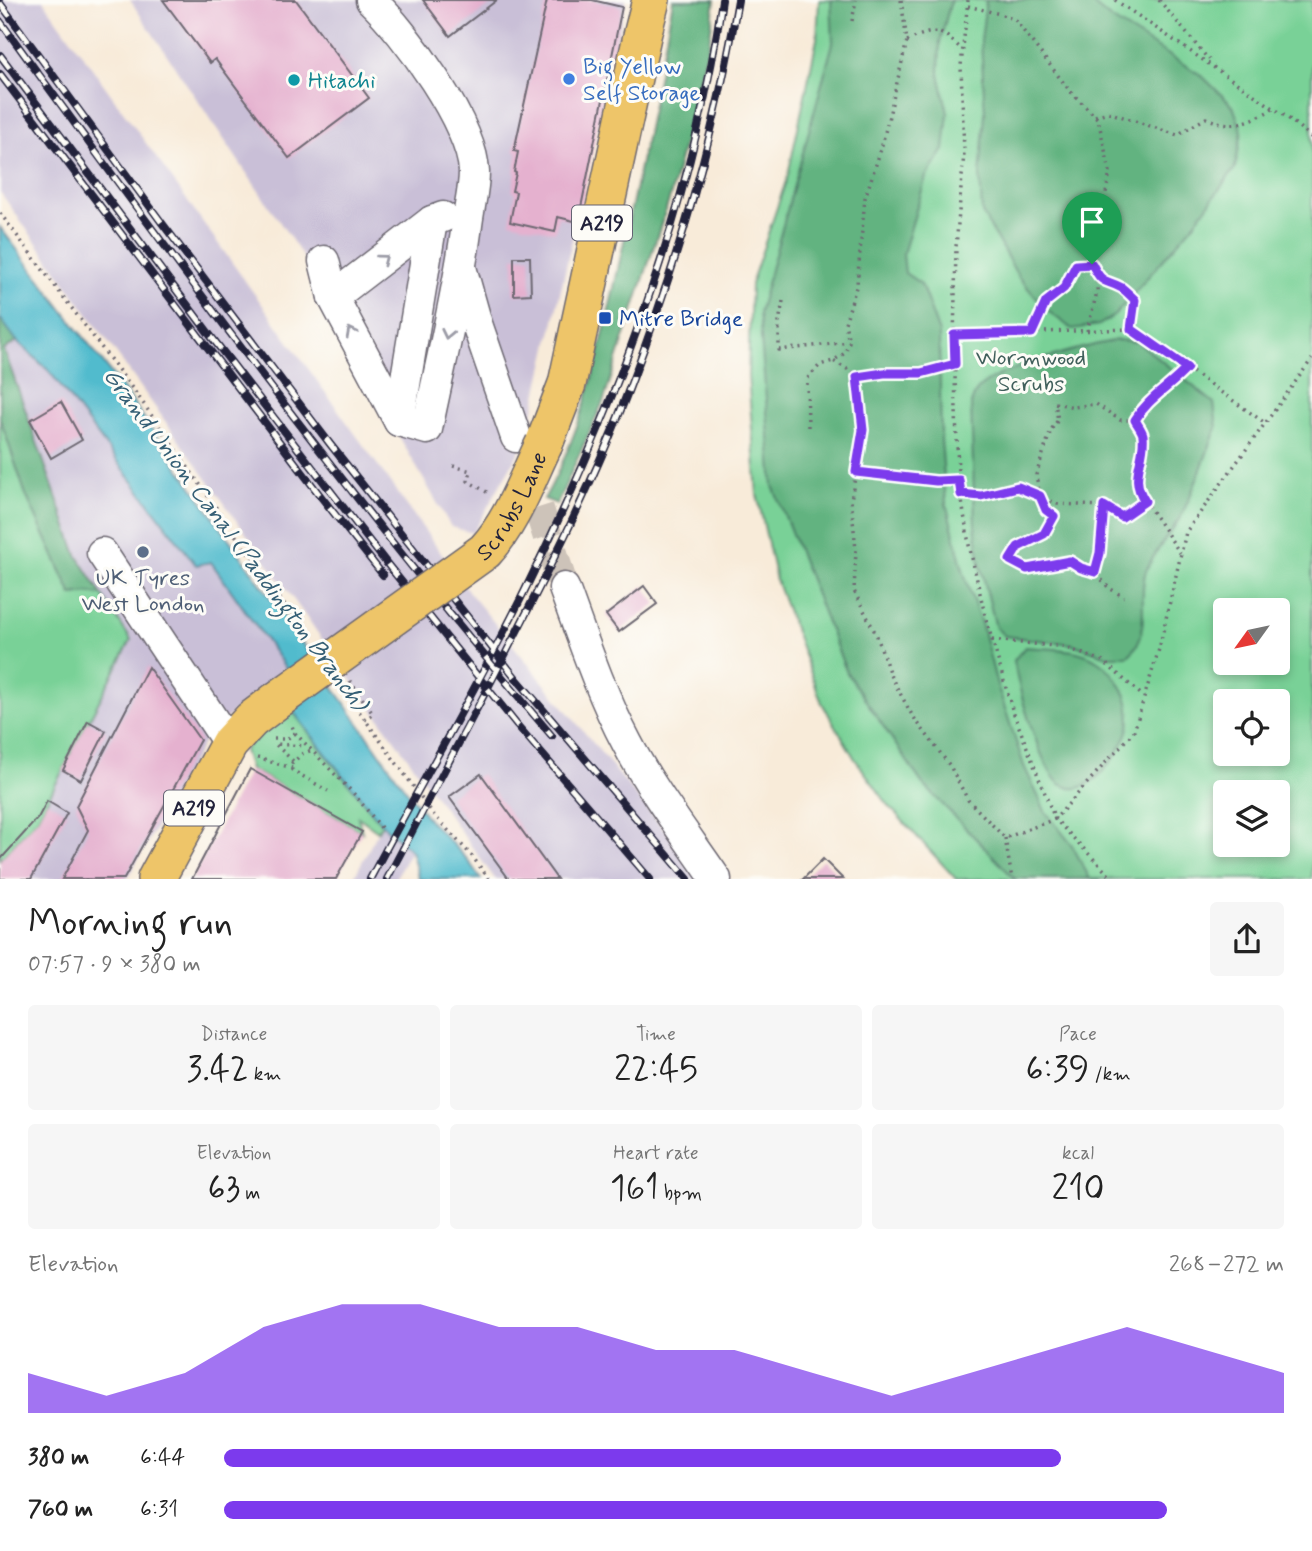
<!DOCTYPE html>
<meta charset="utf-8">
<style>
:root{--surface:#fff;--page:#f6f6f6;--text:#222;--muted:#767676;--accent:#7c3aed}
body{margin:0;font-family:Mynerve,sans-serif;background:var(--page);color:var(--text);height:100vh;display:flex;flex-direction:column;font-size:26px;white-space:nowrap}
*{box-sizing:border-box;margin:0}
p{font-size:23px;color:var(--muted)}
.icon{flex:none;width:38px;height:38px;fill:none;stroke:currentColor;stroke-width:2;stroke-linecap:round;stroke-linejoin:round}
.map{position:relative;height:879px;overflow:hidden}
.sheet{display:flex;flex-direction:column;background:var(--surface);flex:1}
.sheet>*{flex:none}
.needle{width:46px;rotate:237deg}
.controls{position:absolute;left:1213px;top:598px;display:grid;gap:14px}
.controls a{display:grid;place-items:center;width:77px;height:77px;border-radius:7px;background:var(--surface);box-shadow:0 4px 10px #0003;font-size:35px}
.pin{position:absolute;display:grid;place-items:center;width:60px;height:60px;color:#fff;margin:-72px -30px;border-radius:50% 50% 50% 0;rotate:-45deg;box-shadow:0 0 7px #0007}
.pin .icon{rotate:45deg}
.round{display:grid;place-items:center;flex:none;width:74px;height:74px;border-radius:7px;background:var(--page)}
.summary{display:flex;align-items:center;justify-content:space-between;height:119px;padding:0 28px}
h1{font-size:38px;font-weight:600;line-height:52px}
.metrics{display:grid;grid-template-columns:repeat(3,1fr);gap:10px;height:119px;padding:7px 28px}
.metrics div{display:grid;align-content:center;border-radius:7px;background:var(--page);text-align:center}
.metrics b{font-size:35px;font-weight:600}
.metrics small{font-size:19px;font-weight:400}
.metrics p{font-size:19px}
.chart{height:196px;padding:14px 28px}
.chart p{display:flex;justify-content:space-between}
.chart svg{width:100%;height:126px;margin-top:7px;fill:var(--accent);opacity:.7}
ul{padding:0 28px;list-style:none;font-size:23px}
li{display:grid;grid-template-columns:112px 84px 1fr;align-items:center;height:52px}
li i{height:18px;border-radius:9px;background:var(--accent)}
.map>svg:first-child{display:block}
</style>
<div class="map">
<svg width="1312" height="879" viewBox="0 0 1312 879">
<rect width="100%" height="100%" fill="#fdfcf7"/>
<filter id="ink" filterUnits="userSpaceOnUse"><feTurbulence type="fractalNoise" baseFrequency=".0143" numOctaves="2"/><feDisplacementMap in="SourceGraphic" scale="14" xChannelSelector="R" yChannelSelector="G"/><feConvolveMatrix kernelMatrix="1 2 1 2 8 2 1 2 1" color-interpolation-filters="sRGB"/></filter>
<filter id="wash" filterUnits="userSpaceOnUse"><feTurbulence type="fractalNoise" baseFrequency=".00686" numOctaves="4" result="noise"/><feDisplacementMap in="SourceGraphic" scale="28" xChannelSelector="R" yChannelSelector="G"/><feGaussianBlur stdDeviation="1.57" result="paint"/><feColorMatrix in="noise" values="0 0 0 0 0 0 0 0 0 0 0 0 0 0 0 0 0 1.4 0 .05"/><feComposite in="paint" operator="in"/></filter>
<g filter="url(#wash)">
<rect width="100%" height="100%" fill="#f8ebd9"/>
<g fill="#c9bfd7">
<path d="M0,0H43L469,592L705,879H495L0,192Z"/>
<path d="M130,0H626L528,436L473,533L451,527L324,306L316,276Z"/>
<path d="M17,341L49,371L211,561L286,667L208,734L127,879H0V860L38,818L131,640L77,555L4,350Z"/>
<path d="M382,824L411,851L395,879H353Z"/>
</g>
<g fill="#79d197" stroke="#4e7a69" stroke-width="2" fill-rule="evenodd">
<path d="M819,0H1312V879H956L889,806L855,759L822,703L776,580L757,494L748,376L751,284L788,175L817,39ZM1225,611H1278V663H1225ZM1225,702H1278V754H1225ZM1225,793H1278V845H1225Z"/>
<path d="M0,418L26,495L72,595L89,593L102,595L131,640L38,818L0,860Z"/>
<path d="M292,710L326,756L382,824L378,831L358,817L362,832L250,769L244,751L251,741Z"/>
</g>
<g fill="#62b380" stroke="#426a5e" stroke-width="2">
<path d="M673,0H715L709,43L671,194L604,400L557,504L544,499C588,421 604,332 623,246C641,164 658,82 673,0Z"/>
<path d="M831,0H951L940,42L939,74L948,113L944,150L926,177L903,254L905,273L921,284L939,333L941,439L946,503L964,574L982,626L996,681L1024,766L1045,811L1072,845L1090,879H1015L922,783L847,673L773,486L759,313L833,43Z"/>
<path d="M986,0H1088L1111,19L1201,75L1233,106L1242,131L1235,168L1194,224L1115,315L1099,325L1072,329L1048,311L1019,278L982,213L980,176L985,114L981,41Z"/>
<path d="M0,318L17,341L4,350L77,555L102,595L89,593L72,595L26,495L0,418Z"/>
<path d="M1117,340L1138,342L1214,403L1217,428C1205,456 1196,486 1182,514C1174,530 1150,556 1145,574C1138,601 1152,636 1128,656H1107L1072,644L1005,636L996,628L980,564L975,525L971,404C973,399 975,392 978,389C997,368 1088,346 1117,340Z"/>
<path d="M1025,647C1050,649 1077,647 1098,661C1112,670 1129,693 1129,710C1130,716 1130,725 1128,731C1122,750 1094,792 1070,788C1067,787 1063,786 1060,784C1041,770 1016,683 1014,660Z"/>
</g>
<path fill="#51bbcd" stroke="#3a6e84" stroke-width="2" d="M0,227L127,394L401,783L429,820L467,859L481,879H419L411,851L382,824L355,791L292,710L299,687L211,562L196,565L49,371L17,341L0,318Z"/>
<g id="blocks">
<g fill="#e5b1cf">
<path d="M163,0H296L369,98L289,158L215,59L210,63Z"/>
<path d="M423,0H497L450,36Z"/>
<path d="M547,0H592L622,7L578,222L558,217L555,232L510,222L516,192L512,191L516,173L514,172L518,152L514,151Z"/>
<path d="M514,257H530L531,294L514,295Z"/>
<path d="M61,402L82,440L51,458L30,420Z"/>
<path d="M644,586L657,604L619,632L606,615Z"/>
<path d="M148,667L200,740L124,879H62L88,830L76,806Z"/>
<path d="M88,721L106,731L81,780L63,770Z"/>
<path d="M250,769L362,832L336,879H192Z"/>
<path d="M481,774L557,879H509L449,797Z"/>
<path d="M47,801L67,813L31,879H0V860L38,818Z"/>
<path d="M823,859L843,879H803Z"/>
</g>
</g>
</g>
<g filter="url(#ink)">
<use href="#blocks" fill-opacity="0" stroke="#6d6872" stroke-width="2"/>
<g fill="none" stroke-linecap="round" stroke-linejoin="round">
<path stroke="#cdc3b9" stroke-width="30" stroke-dasharray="30 15" stroke-linecap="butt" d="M525,465L564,588"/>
<defs>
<g id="minor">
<path d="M324,261L333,297L399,421L427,429C441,361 458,293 467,225C469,208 474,189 474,172C473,125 405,32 371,0"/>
<path d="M462,271L477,324L516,437"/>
<path d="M333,297L432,221L443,217"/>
<path d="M399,421L432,221"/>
<path d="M102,553L229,744"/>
<path d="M564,588C583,640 601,694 627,743C652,791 686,835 716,879"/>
</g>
<g id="major">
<path d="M544,444L567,384L642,36L651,0"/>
<path d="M156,879L229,744L251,720L276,701"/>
</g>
</defs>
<use href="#minor" stroke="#6d6872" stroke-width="33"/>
<use href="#major" stroke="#6d6872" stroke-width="40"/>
<g stroke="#6d6872" stroke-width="3.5" stroke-dasharray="2 5" stroke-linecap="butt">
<path d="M901,0L907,41L881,149L865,198L857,284L845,323L849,342L845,353L833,361L856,374L863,431L851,500L856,550L854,591L877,636L890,675L912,715L950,766L968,800L1005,838L1055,819L1134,731L1159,649L1186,532L1312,359"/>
<path d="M968,0L961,66L964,153L956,247L954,342L958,476L969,545L985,615L1012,709L1055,819L1113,879"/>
<path d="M1115,0L1288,118L1312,138"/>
<path d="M1159,0L1209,60"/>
<path d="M968,6L1000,14L1015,20L1070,91L1098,119L1110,172L1092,264C1103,286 1104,278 1122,288C1126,291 1131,296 1135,300L1131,329"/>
<path d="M852,21L856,0"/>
<path d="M907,41C935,28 941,28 962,50"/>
<path d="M1095,116L1108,112L1177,135L1206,118C1235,130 1248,122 1275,108"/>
<path d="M0,213L138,396L311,643"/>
<path d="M783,301L779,322V350L849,342"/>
<path d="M1087,331L1097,292L1098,276"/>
<path d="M1032,333L1046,302L1064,288L1076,265L1092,264"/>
<path d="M954,335L1131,329L1265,423"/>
<path d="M857,377L884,373H921L955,364"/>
<path d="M1135,420L1143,433L1137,480L1139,492L1180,553"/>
<path d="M808,427L807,379L820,365L833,361"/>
<path d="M453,466L471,471L468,481L490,494"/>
<path d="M857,473L936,481L959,480"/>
<path d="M961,494L981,496L1018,487L1040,496L1046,510L1054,516L1044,534L1018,547L1010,560L1027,569L1070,561L1081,568L1095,572L1109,588L1124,597"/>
<path d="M1104,506L1122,517L1145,501"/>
<path d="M1095,572L1100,553L1104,506L1057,504L1040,496L1036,475L1051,430L1058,420L1055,403L1074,407L1096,404L1120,420H1135C1148,398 1170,387 1187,368"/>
<path d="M992,640L1064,647L1103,661L1144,697"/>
<path d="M350,681L373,714L365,720"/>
<path d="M343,689L434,815L472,856L489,879"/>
<path d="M295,733L355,795L383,830"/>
<path d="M274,739H287L295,733L292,726"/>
<path d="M310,751L302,754L291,764L292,770L328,791"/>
<path d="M257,758L292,768"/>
<path d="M293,761L275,744L305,746"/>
<path d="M1005,838L1012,879"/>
</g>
<use href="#minor" stroke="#fff" stroke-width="30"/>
<use href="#major" stroke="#eec569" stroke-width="37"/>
<defs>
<g id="rail">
<path d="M0,3L162,223L330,444L516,678L688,879"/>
<path d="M0,21C177,265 356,507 552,736"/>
<path d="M0,55L210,335L388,565L517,725L650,879"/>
<path d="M0,74L322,498L383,575"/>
<path d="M370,879C421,783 477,688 525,590C616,405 693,205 722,0"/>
<path d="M387,879C423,812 457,745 493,678C543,581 594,483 632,381C679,258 716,130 738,0"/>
</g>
</defs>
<use href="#rail" stroke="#22223b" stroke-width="8"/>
<use href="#rail" stroke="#fdfcf7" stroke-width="5" stroke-dasharray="16" stroke-linecap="butt"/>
<defs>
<g id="major-bridge">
<path id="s1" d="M276,701L485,551C512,522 527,479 544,444"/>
</g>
</defs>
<use href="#major-bridge" stroke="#6d6872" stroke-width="40" stroke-linecap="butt"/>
<use href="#major-bridge" stroke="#eec569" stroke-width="37"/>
</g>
<defs><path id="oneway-chevron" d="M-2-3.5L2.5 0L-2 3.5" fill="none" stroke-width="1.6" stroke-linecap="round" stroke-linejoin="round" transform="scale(1.75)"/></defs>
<g stroke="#9c9ca7">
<use href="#oneway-chevron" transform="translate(383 259) rotate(-37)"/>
<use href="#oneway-chevron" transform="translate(351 332) rotate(-118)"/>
<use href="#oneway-chevron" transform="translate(447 334) rotate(102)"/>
</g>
</g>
<g fill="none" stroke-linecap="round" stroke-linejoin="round" filter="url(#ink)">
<defs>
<path id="route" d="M1092,264C1103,286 1104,278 1122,288C1126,291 1131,296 1135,300L1131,329L1187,368C1170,387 1148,398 1135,420C1137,424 1142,430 1143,435C1146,460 1128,477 1145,501L1122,517L1104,506L1100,553L1095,572L1081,568L1070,561L1027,569L1010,560L1018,547L1044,534L1054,516L1046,510L1040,496L1018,487L981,496L961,494L959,480L936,481L856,472L863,430L857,377L884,373H921L955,364L954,335L1032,333L1046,302L1064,288L1076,265Z"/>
</defs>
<use href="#route" stroke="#fff" stroke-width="14"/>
<use href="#route" stroke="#7c3aed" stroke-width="9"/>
</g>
<circle fill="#3f7fe0" stroke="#fdfcf7" stroke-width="2.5" cx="569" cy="79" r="7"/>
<circle fill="#0f9aa8" stroke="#fdfcf7" stroke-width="2.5" cx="294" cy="80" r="7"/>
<rect fill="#1a4fb4" stroke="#fdfcf7" stroke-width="2.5" x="598" y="311" width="14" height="14" rx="3.5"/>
<circle fill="#5c6f8a" stroke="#fdfcf7" stroke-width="2.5" cx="143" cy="552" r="7"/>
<g text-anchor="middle" stroke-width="6" stroke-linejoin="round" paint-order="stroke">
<g fill="#fdfcf7" stroke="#646373" stroke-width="2">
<rect x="572" y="205.5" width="60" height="35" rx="5"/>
<rect x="164" y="790.5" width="60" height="35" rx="5"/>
</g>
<g font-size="21" font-weight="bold" fill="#22223b">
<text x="602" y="230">A219</text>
<text x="194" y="815">A219</text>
</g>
<g font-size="23" fill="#366cbe" stroke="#fdfcf7" text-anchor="start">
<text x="583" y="74">Big Yellow<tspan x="583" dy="26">Self Storage</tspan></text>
</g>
<g font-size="23" fill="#0d838f" stroke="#fdfcf7" text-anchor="start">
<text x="308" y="88">Hitachi</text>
</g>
<g font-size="23" fill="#164399" stroke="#fdfcf7" text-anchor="start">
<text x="619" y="326">Mitre Bridge</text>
</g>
<g font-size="23" fill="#405f5b" stroke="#fdfcf7">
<text x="1031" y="365">Wormwood<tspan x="1031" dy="26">Scrubs</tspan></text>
</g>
<g font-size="23" fill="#22223b" stroke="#fdfcf7">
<text dy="8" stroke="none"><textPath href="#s1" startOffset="310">Scrubs Lane</textPath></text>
</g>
<g font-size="23" fill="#4e5e75" stroke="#fdfcf7">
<text x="143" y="585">UK Tyres<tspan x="143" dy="26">West London</tspan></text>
</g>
<g font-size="24" font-style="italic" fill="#355f75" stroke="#fdfcf7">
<text transform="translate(236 539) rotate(53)" y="8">Grand Union Canal (Paddington Branch)</text>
</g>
</g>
</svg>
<div class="controls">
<a><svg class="needle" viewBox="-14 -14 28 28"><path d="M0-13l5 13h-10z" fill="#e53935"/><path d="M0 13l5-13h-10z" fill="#767676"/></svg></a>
<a><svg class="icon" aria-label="locate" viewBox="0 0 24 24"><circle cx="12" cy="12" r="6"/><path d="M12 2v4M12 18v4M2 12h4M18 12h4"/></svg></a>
<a><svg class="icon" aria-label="layers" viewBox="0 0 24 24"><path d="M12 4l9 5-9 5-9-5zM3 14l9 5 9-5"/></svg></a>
</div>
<div class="pin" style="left:1092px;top:264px;background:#1e9e55"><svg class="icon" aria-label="arrive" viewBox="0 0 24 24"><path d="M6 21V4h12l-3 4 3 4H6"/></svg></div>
</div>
<section class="sheet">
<div class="summary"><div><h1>Morning run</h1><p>07:57 · 9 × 380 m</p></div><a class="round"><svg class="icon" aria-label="share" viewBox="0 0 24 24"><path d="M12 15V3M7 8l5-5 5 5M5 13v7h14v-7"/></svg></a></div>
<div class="metrics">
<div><p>Distance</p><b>3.42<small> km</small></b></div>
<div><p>Time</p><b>22:45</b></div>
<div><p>Pace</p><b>6:39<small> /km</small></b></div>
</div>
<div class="metrics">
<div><p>Elevation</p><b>63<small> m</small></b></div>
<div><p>Heart rate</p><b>161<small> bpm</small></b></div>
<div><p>kcal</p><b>210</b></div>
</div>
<div class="chart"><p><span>Elevation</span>268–272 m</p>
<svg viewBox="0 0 160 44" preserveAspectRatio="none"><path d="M0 44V30L10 38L20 30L30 14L40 6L50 6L60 14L70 14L80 22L90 22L100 30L110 38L120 30L130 22L140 14L150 22L160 30V44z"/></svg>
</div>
<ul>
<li><b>380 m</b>6:44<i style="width:79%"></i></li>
<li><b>760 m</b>6:31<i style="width:89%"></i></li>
</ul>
</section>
